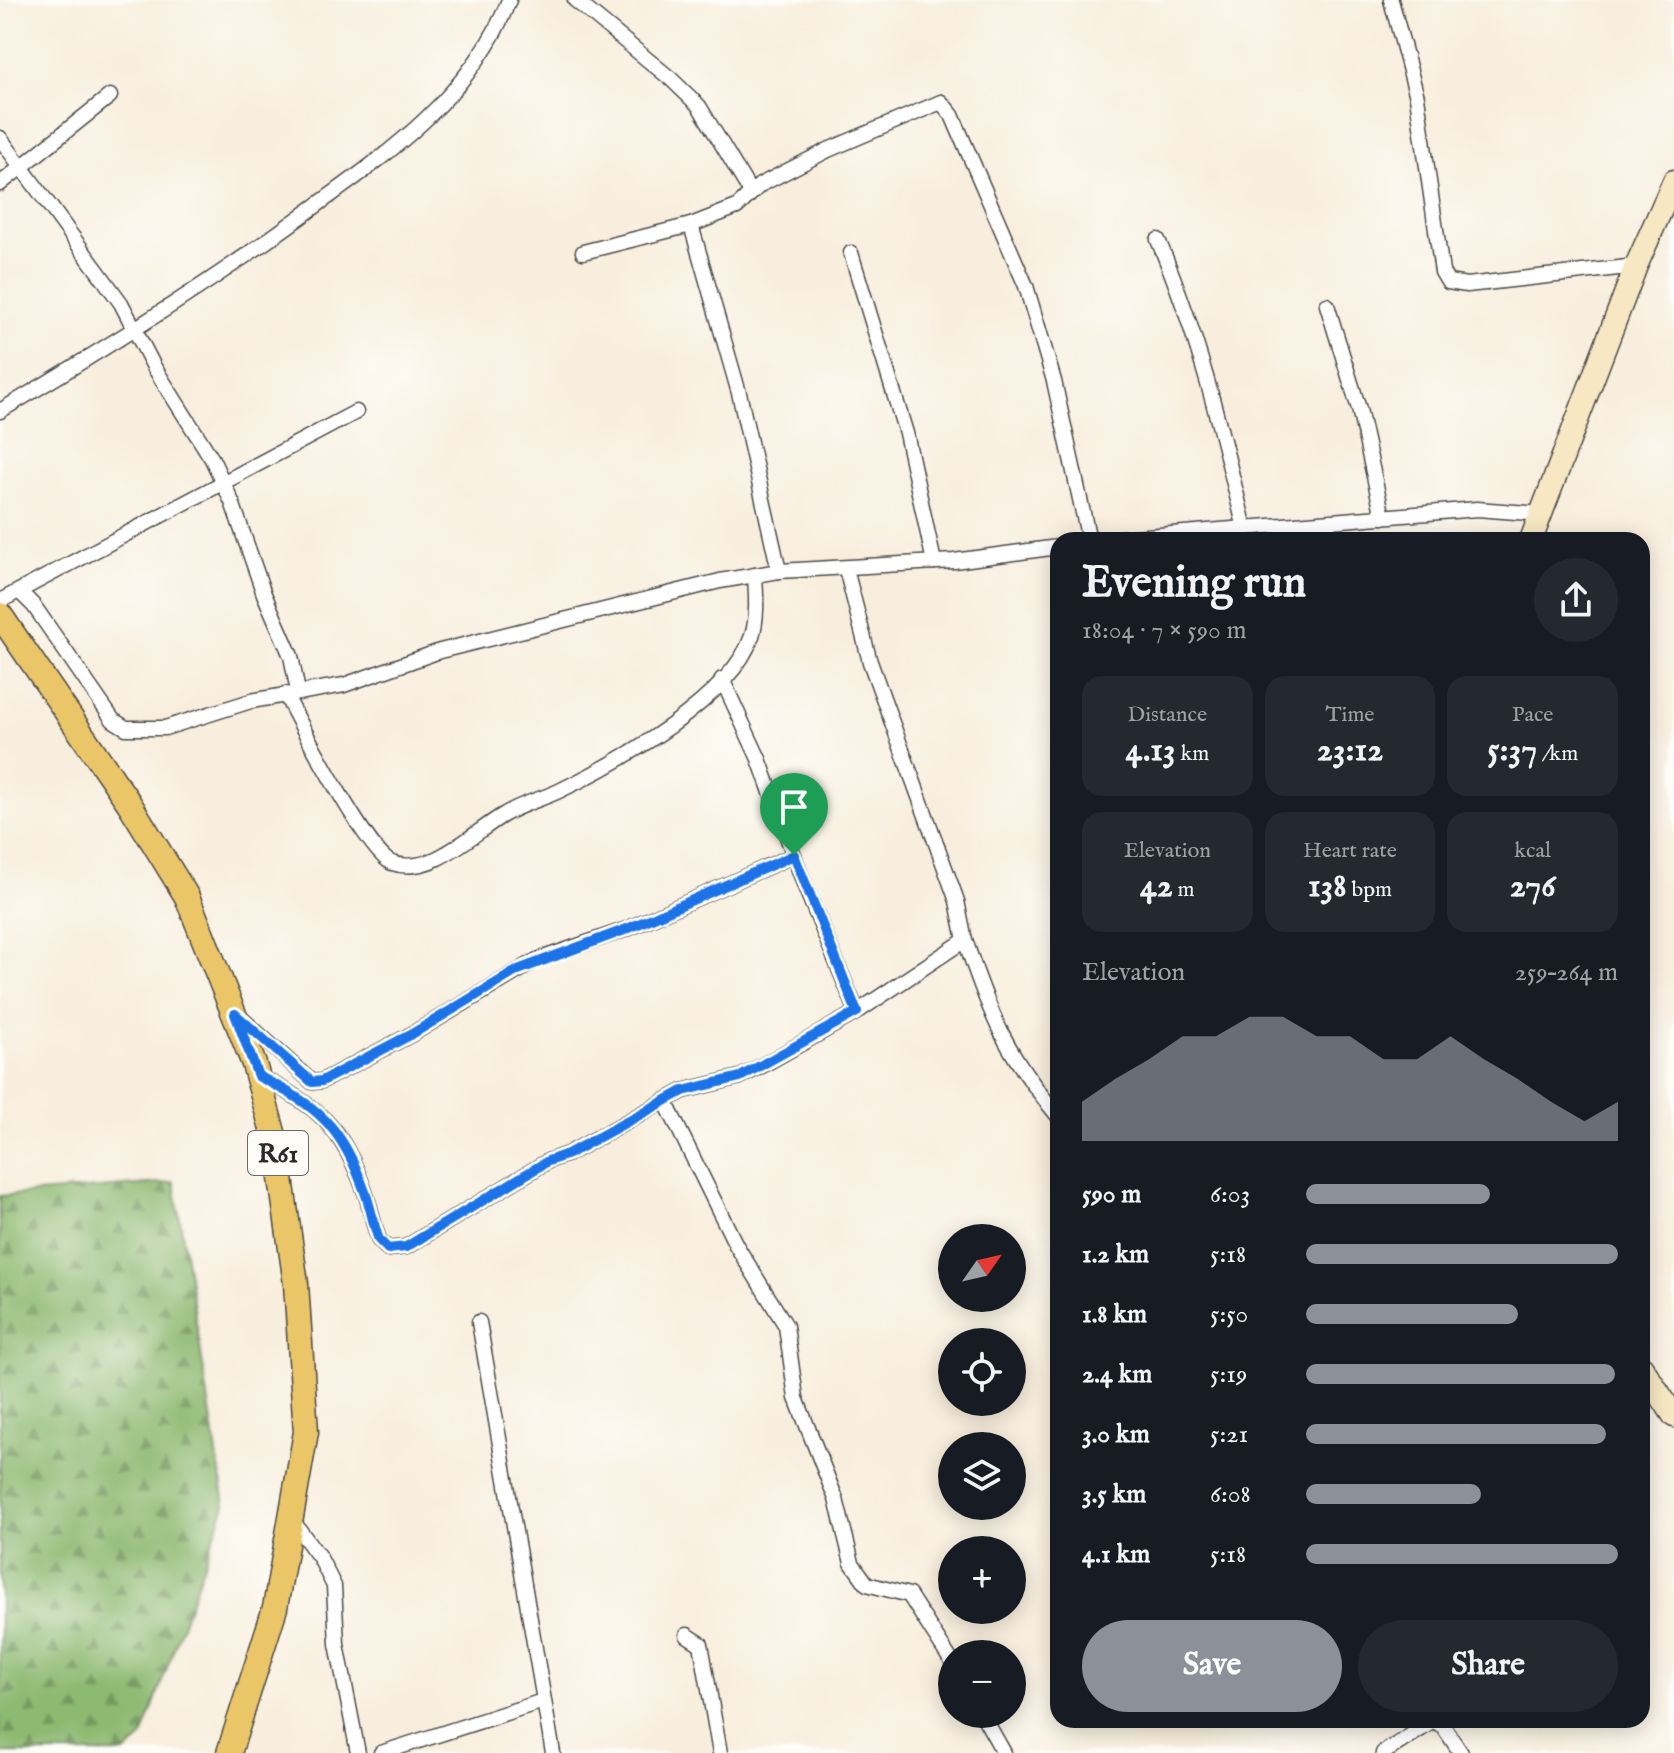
<!DOCTYPE html>
<meta charset="utf-8">
<style>
:root{--surface:#171b24;--page:#242831;--text:#f1f3f6;--muted:#9ea1a6;--accent:#8c9099}
body{margin:0;font-family:"IM FELL English",serif;background:var(--page);color:var(--text);height:100vh;display:flex;flex-direction:column;font-size:30px;white-space:nowrap}
*{box-sizing:border-box;margin:0}
p{font-size:26px;color:var(--muted)}
.icon{flex:none;width:44px;height:44px;fill:none;stroke:currentColor;stroke-width:2;stroke-linecap:round;stroke-linejoin:round}
.map{position:relative;flex:1;overflow:hidden}
.drawer{position:absolute;left:1050px;top:532px;width:600px;height:1196px;display:flex;flex-direction:column;background:var(--surface);border-radius:24px;box-shadow:0 4px 20px #0003}
.drawer>*{flex:none}
.needle{width:52px;rotate:56deg}
.fabs{position:absolute;left:938px;top:1224px;display:grid;gap:16px}
.fabs a{display:grid;place-items:center;width:88px;height:88px;border-radius:50%;background:var(--surface);box-shadow:0 4px 20px #0003;font-size:40px}
.pin{position:absolute;display:grid;place-items:center;width:68px;height:68px;color:#fff;margin:-82px -34px;border-radius:50% 50% 50% 0;rotate:-45deg;box-shadow:0 0 8px #0007}
.pin .icon{rotate:45deg}
.round{display:grid;place-items:center;flex:none;width:84px;height:84px;border-radius:42px;background:var(--page)}
.headline{display:flex;align-items:center;justify-content:space-between;height:136px;padding:0 32px}
h1{font-size:44px;font-weight:800;line-height:60px}
.stats{display:grid;grid-template-columns:repeat(3,1fr);gap:12px;height:136px;padding:8px 32px}
.stats div{display:grid;align-content:center;border-radius:20px;background:var(--page);text-align:center}
.stats b{font-size:34px;font-weight:800}
.stats small{font-size:22px;font-weight:400}
.stats p{font-size:22px}
.chart{height:224px;padding:16px 32px}
.chart p{display:flex;justify-content:space-between}
.chart svg{width:100%;height:144px;margin-top:8px;fill:var(--accent);opacity:.7}
.button{display:flex;gap:16px;margin-top:auto;padding:16px 32px}
.button a{flex:1;height:92px;border-radius:48px;background:var(--accent);color:#fff;font-size:32px;font-weight:800;line-height:92px;text-align:center}
.button a+a{background:var(--page);color:var(--text)}
ul{padding:0 32px;list-style:none;font-size:26px}
li{display:grid;grid-template-columns:128px 96px 1fr;align-items:center;height:60px}
li i{height:20px;border-radius:10px;background:var(--accent)}
.map>svg:first-child{display:block}
</style>
<div class="map">
<svg width="1674" height="1753" viewBox="0 0 1674 1753">
<defs>
<pattern id="forest-firs" width="22" height="20" patternUnits="userSpaceOnUse" patternTransform="scale(2)"><rect width="22" height="20" fill="#8db971"/><path d="M5 1l3.5 6h-7zM16 11l3.5 6h-7z" fill="#73975d"/></pattern>
</defs>
<rect width="100%" height="100%" fill="#fdfcf7"/>
<filter id="ink" filterUnits="userSpaceOnUse"><feTurbulence type="fractalNoise" baseFrequency=".0125" numOctaves="2"/><feDisplacementMap in="SourceGraphic" scale="16" xChannelSelector="R" yChannelSelector="G"/><feConvolveMatrix kernelMatrix="1 2 1 2 8 2 1 2 1" color-interpolation-filters="sRGB"/></filter>
<filter id="wash" filterUnits="userSpaceOnUse"><feTurbulence type="fractalNoise" baseFrequency=".006" numOctaves="4" result="noise"/><feDisplacementMap in="SourceGraphic" scale="32" xChannelSelector="R" yChannelSelector="G"/><feGaussianBlur stdDeviation="1.8" result="paint"/><feColorMatrix in="noise" values="0 0 0 0 0 0 0 0 0 0 0 0 0 0 0 0 0 1.4 0 .05"/><feComposite in="paint" operator="in"/></filter>
<g filter="url(#wash)">
<rect width="100%" height="100%" fill="#f8eedd"/>
<path fill="url(#forest-firs)" stroke="#5c724e" stroke-width="2" d="M174,1182L225,1505L142,1738L125,1753H0V1196Z"/>
</g>
<g filter="url(#ink)">
<g fill="none" stroke-linecap="round" stroke-linejoin="round">
<defs>
<g id="street">
<path d="M575,0L671,79L699,106L751,193"/>
<path d="M1391,0L1417,97L1442,272L1448,282L1467,285L1636,266"/>
<path d="M0,138L121,303L154,367L212,459L232,502L264,594L291,656L298,692"/>
<path d="M0,184L110,96"/>
<path d="M691,225L739,393L779,571"/>
<path d="M1158,240C1198,333 1221,430 1245,529"/>
<path d="M583,252L691,225L737,207L760,185L828,150L941,102L952,115L1026,286L1054,381L1089,540"/>
<path d="M851,253L906,433L934,562"/>
<path d="M1327,305L1359,409L1383,517"/>
<path d="M0,411C99,352 198,291 292,223C375,163 471,101 509,0"/>
<path d="M1098,540L1477,509L1542,514"/>
<path d="M19,591L34,606L113,720L126,728H165L251,701L344,685L440,651L720,581L779,571L954,561L1058,547"/>
<path d="M0,601L356,412"/>
<path d="M722,679L759,759L806,889L857,1012"/>
<path d="M285,694C300,723 368,854 392,863C432,877 473,832 505,814C523,803 543,799 561,790C619,762 731,699 752,636C758,617 756,594 755,575"/>
<path d="M965,940C991,1017 1005,1052 1058,1116"/>
<path d="M240,1017L312,1082L322,1081L412,1034L537,960L627,929L794,855"/>
<path d="M258,1076C319,1107 341,1125 365,1192C371,1208 373,1224 379,1240L388,1249L406,1247L548,1161L568,1154L683,1091L740,1077L756,1069L857,1012L965,940L957,901L870,662L846,569"/>
<path d="M665,1101L736,1245L786,1326L796,1398L836,1499L852,1563L867,1584L909,1595L952,1662"/>
<path d="M479,1322L553,1753"/>
<path d="M292,1520L320,1558L334,1586L337,1644L358,1753"/>
<path d="M687,1635L701,1644L720,1753"/>
<path d="M982,1714L1004,1753"/>
<path d="M381,1753L543,1701"/>
<path d="M1383,1753L1432,1722L1443,1726L1461,1753"/>
</g>
<g id="secondary">
<path d="M1531,540L1636,266L1674,181"/>
<path d="M1642,1367L1674,1416"/>
</g>
<path id="primary" d="M0,615L129,803L187,897L254,1064L276,1143L296,1284L306,1432L275,1608L229,1753"/>
</defs>
<use href="#street" stroke="#4a4846" stroke-width="17"/>
<use href="#secondary" stroke="#4a4846" stroke-width="25"/>
<use href="#primary" stroke="#4a4846" stroke-width="27"/>
<use href="#street" stroke="#fff" stroke-width="14"/>
<use href="#secondary" stroke="#f7e8c3" stroke-width="22"/>
<use href="#primary" stroke="#ebc669" stroke-width="24"/>
</g>
</g>
<g fill="none" stroke-linecap="round" stroke-linejoin="round" filter="url(#ink)">
<defs>
<path id="route" d="M794,855L857,1012L740,1077L683,1091L568,1154L548,1161L406,1247L388,1249L379,1240C373,1224 371,1208 365,1192C341,1125 319,1107 258,1076L235,1014L312,1082L322,1081L412,1034L518,970L627,929Z"/>
</defs>
<use href="#route" stroke="#fff" stroke-width="16"/>
<use href="#route" stroke="#1a73e8" stroke-width="10"/>
</g>
<g text-anchor="middle" stroke-width="6" stroke-linejoin="round" paint-order="stroke">
<rect fill="#fdfcf7" stroke="#6a6a68" stroke-width="2" x="248" y="1131" width="60" height="44" rx="6"/>
<g font-size="26" font-weight="bold" fill="#2b2b2b">
<text x="278" y="1162">R61</text>
</g>
</g>
</svg>
<div class="fabs">
<a><svg class="needle" viewBox="-14 -14 28 28"><path d="M0-13l5 13h-10z" fill="#e53935"/><path d="M0 13l5-13h-10z" fill="#9ea1a6"/></svg></a>
<a><svg class="icon" aria-label="locate" viewBox="0 0 24 24"><circle cx="12" cy="12" r="6"/><path d="M12 2v4M12 18v4M2 12h4M18 12h4"/></svg></a>
<a><svg class="icon" aria-label="layers" viewBox="0 0 24 24"><path d="M12 4l9 5-9 5-9-5zM3 14l9 5 9-5"/></svg></a>
<a>+</a>
<a>−</a>
</div>
<div class="pin" style="left:794px;top:855px;background:#1e9e55"><svg class="icon" aria-label="arrive" viewBox="0 0 24 24"><path d="M6 21V4h12l-3 4 3 4H6"/></svg></div>
<section class="drawer">
<div class="headline"><div><h1>Evening run</h1><p>18:04 · 7 × 590 m</p></div><a class="round"><svg class="icon" aria-label="share" viewBox="0 0 24 24"><path d="M12 15V3M7 8l5-5 5 5M5 13v7h14v-7"/></svg></a></div>
<div class="stats">
<div><p>Distance</p><b>4.13<small> km</small></b></div>
<div><p>Time</p><b>23:12</b></div>
<div><p>Pace</p><b>5:37<small> /km</small></b></div>
</div>
<div class="stats">
<div><p>Elevation</p><b>42<small> m</small></b></div>
<div><p>Heart rate</p><b>138<small> bpm</small></b></div>
<div><p>kcal</p><b>276</b></div>
</div>
<div class="chart"><p><span>Elevation</span>259–264 m</p>
<svg viewBox="0 0 160 44" preserveAspectRatio="none"><path d="M0 44V32L10 25L20 19L30 12L40 12L50 6L60 6L70 12L80 12L90 19L100 19L110 12L120 19L130 25L140 32L150 38L160 32V44z"/></svg>
</div>
<ul>
<li><b>590 m</b>6:03<i style="width:59%"></i></li>
<li><b>1.2 km</b>5:18<i style="width:100%"></i></li>
<li><b>1.8 km</b>5:50<i style="width:68%"></i></li>
<li><b>2.4 km</b>5:19<i style="width:99%"></i></li>
<li><b>3.0 km</b>5:21<i style="width:96%"></i></li>
<li><b>3.5 km</b>6:08<i style="width:56%"></i></li>
<li><b>4.1 km</b>5:18<i style="width:100%"></i></li>
</ul>
<div class="button"><a>Save</a><a>Share</a></div>
</section>
</div>
